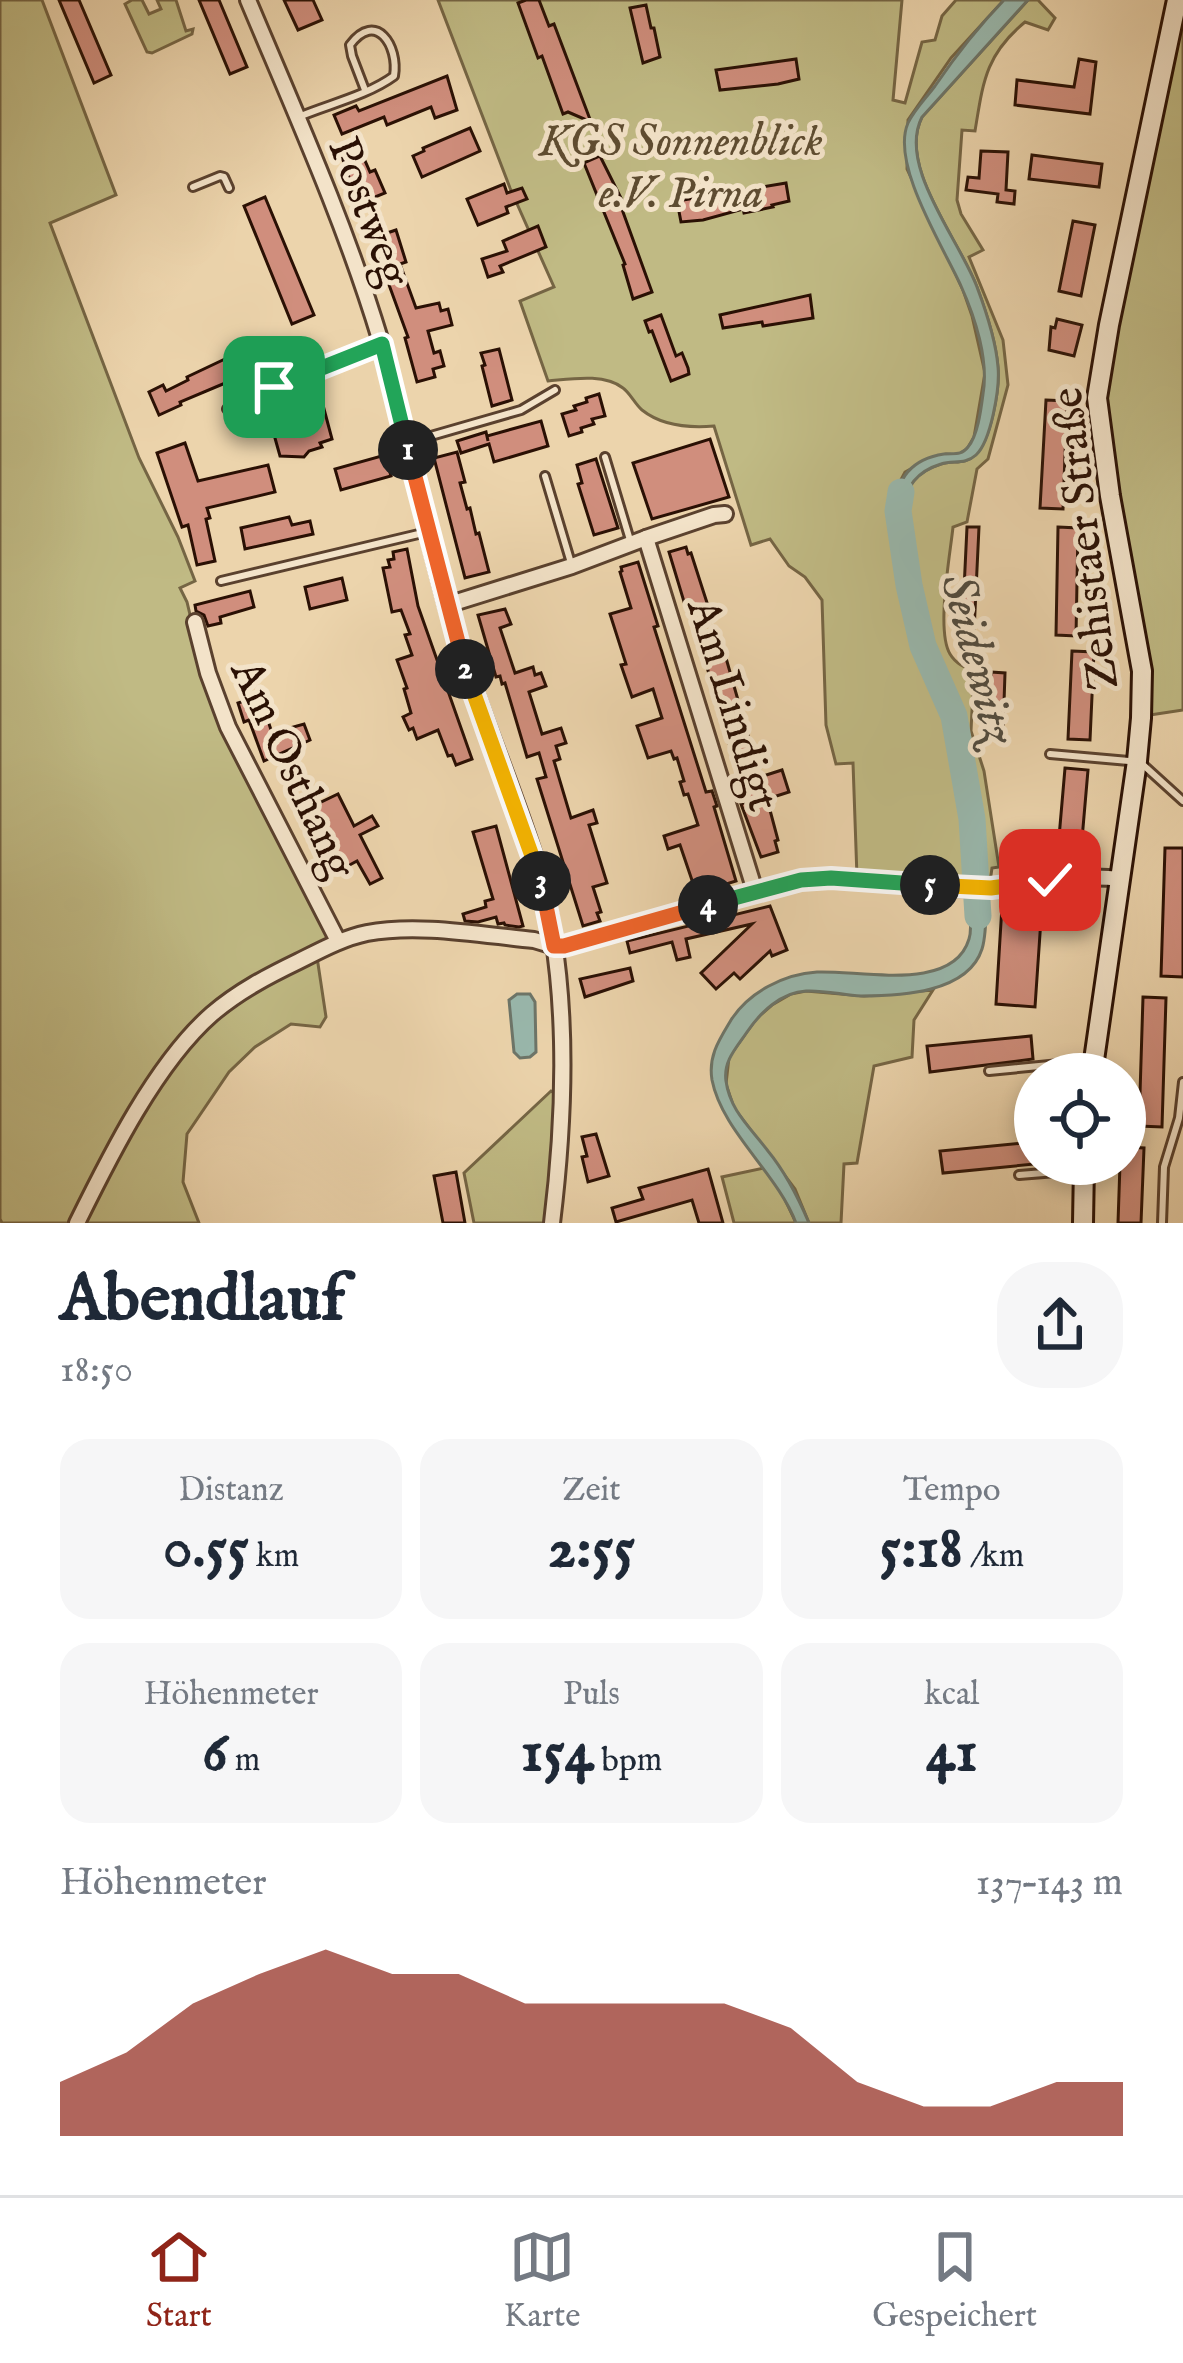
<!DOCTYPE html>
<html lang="de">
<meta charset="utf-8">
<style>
:root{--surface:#fff;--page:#f6f6f7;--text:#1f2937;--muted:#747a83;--line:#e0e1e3;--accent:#8f2418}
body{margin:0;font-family:"IM FELL English",serif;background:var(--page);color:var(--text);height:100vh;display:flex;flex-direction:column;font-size:45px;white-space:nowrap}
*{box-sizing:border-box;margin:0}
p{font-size:39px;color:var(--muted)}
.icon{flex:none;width:66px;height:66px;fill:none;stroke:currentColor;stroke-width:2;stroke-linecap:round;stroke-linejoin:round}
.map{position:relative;height:1223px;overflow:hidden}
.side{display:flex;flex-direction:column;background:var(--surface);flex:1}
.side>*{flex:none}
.controls{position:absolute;left:1014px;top:1053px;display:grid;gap:24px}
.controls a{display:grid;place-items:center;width:132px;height:132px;border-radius:50%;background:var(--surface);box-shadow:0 6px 18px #0003;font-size:60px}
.pin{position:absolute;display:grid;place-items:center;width:102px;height:102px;color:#fff;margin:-51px;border-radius:24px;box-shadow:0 6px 18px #0006}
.km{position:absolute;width:60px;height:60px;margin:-30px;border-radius:50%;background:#222;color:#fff;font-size:33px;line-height:60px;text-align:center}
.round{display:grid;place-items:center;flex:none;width:126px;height:126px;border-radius:48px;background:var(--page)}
.summary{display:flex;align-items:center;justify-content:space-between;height:204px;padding:0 60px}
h1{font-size:66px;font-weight:700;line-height:90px}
.metrics{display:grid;grid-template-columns:repeat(3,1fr);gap:18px;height:204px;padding:12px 60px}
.metrics div{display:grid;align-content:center;border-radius:30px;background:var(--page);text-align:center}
.metrics b{font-size:60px;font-weight:700}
.metrics small{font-size:33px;font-weight:400}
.metrics p{font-size:33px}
.chart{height:336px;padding:24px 60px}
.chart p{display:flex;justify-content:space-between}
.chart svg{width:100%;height:216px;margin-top:12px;fill:var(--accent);opacity:.7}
.menu{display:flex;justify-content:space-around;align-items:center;height:168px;border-top:3px solid var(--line);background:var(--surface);font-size:33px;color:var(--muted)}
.menu a{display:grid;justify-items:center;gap:6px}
.menu .on{color:var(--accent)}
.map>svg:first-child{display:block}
</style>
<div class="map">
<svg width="1183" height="1223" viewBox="0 0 1183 1223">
<rect width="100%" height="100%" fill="#ecd4ac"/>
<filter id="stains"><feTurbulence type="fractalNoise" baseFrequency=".00167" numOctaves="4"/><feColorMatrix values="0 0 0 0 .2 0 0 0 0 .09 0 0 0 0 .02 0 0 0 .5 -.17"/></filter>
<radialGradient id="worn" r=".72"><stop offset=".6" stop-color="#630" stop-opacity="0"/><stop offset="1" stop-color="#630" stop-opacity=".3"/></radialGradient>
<g fill="#c0ba84" stroke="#756544" stroke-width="3">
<path d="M0,0H42L116,195L50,223L139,458L178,537L195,581L180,588L187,602L204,674L232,752L330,936L319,947L278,967L183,1042L74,1223H2L0,1219Z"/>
<path d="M132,0H142L149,14L161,9L157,0H176L186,31L193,29L192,34L152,53L147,52L125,4Z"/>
<path d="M438,0H902L893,100L905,103L922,42L935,40L942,16L956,0H1004L951,58L908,120L907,169L963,290L972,316L985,373L974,437L967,449L958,455L946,454L931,458L905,472L896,489L895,510L898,511L923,646L954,716L972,819L977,883L857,877L853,763L836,764L826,725L822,600L805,577L789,566L770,539L751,545L714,426C690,428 662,426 642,410C635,404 630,393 623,388C604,373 571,379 548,381L520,301L554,287L510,188Z"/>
<path d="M1028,0H1038L1055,18L1048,30L1025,22C985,55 983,83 975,131L962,130L957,200L961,214L983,250L969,257L1003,340L1008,385L988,459L977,469L967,522L953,527C950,556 936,631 950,654C956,664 964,667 974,670L971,731L984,771L999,867L992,868L990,882H985L971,762L945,677L930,643L919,602L904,510C904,486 918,471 941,464C953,460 965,465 975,455C991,441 1000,388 998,367C996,342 986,311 977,287C959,239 897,166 922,117Z"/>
<path d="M1183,0V710L1150,715L1149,669L1110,455L1106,398L1115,317Z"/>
<path d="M317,957L326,1017L320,1027L291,1024L255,1047L229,1072L187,1134L183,1182L199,1223H80L110,1164L159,1085L187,1048L240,996Z"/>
<path d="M933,990L914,1020L912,1057L874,1066L857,1163L844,1164L841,1223H809L795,1189L734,1108L726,1084L729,1057L757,1018L772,1005L791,994L806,991L864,996Z"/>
<path d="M551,1091L556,1094L546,1223H474L464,1173Z"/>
<path d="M764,1168L782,1193L796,1223H734L722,1177Z"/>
</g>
<g fill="#99b8ad" stroke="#6d7569" stroke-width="3">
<path d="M1004,0H1028L922,117C897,166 959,239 977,287C986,311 996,342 998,367C1000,388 991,441 976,455C965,465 953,460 941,464C918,471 904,487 904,510L919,602L930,643L945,677L971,762L985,882L977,883L972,819L954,716L923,646L909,585L899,512L895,510C896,479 911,459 944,454C954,453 961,456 968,447C978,435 981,409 983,394C989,360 975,317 961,286C944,248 890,164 908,123C914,110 926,98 935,86C956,55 978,27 1004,0Z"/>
<path d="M986,893C986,910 987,933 982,949C968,993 900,996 861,996C843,995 824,990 806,991C781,992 760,1013 747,1032C737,1047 723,1061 726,1081C730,1111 751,1128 768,1151C786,1173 798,1197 809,1223H796C777,1173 722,1131 712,1080C708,1056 719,1040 731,1020C749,992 784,974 817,972C860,970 953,993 969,939C973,926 968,908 966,894Z"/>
<path d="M517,994H530L535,1002L536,1052L530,1057L520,1058L514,1052L509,1000Z"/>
</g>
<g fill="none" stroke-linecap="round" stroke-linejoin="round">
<path stroke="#99b8ad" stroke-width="27" d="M901,492L898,511L909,585L923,646L954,716L972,819L978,916"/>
</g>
<g fill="#d08e7d" stroke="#2a1004" stroke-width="3">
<path d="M59,0H79L111,75L94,83Z"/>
<path d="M199,0H219L247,67L230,74Z"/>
<path d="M284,0H313L322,20L298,30Z"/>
<path d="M526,0H539L549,26L554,24L591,122L568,112L563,114L542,56L538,58L518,3Z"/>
<path d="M646,5L651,28H654L660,57L643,63L630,8Z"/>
<path d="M796,59L799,79L778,84L720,90L716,70Z"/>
<path d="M1079,59L1096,62L1090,114L1015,105L1017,80L1074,87Z"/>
<path d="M447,76L457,110L435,118L431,107L387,125L384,117L342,134L334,115L356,106L359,111Z"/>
<path d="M470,128L480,151L422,177L413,156L424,151L423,148Z"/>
<path d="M981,151L1008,152L1006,190L1015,191L1014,204L997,202L998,194L966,190L968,177L979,178Z"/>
<path d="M355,152L357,157L362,154L370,172L375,170L385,193L358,204L342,157Z"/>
<path d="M1032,155L1102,164L1099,187L1029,179Z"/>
<path d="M600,156L622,200L619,201L652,292L633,299L623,265L625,264L584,163Z"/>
<path d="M786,183L789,201L772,205L773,207L744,213L743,209L703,220L681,222L677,201Z"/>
<path d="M504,184L507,193L522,188L527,199L506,207L508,213L478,225L467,199Z"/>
<path d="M265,197L314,315L292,324L244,206Z"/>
<path d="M1073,221L1095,225L1081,296L1059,291Z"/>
<path d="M538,226L546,247L500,266L503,272L488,277L482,259L507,251L503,241Z"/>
<path d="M396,230L406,262L400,264L416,308L439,303L441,311L448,309L452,325L428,331L434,353L440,351L444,366L433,369L435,377L417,382L405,338L408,337L372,238Z"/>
<path d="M810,295L813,318L763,326L762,322L723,328L720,315Z"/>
<path d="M661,315L676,356L682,353L688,368L689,374L671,381L652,331L649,332L645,321Z"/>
<path d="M1057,319L1082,325L1074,356L1049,350L1051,327L1055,328Z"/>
<path d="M499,349L512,400L492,406L482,366L485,365L481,353Z"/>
<path d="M244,350L252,370L250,379L245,376L230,381L180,402L181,405L159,415L149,392L163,385L166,391L188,380L187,377Z"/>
<path d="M599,394L605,416L592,419L594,424L581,428L582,432L569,436L562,414L576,410L574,406L587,402L586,398Z"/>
<path d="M1046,400L1067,401L1063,509L1040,508Z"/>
<path d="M309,404L311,413L324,409L332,439L320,443L322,447L309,451L304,457L280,456L273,431L279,429L275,414Z"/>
<path d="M541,421L548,446L494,462L489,444L461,453L457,441L486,432L488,441L487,436Z"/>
<path d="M710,439L729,497L652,519L633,463Z"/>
<path d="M185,443L198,481L268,465L275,492L207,508L210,518L206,519L215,561L197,565L188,525L182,527L157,453Z"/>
<path d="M457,452L465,482L460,483L467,509L470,508L476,534L479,533L489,572L465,578L434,458Z"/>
<path d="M385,455L391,476L341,490L335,469Z"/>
<path d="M596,459L618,528L594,535L578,484L582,483L577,465Z"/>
<path d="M289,517L292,525L310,521L313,534L245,549L241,528Z"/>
<path d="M967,527H979L973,653L961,652Z"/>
<path d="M1058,527L1078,528L1076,636L1056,635Z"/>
<path d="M686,547L688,554L691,553L709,609L688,615L669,552Z"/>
<path d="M407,549L418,606L472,759L456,765L452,755L448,756L438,730L417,739L413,728L409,730L403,717L411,713L404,689L407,688L397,660L412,655L405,635L410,634L401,610L392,612L383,568L390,567L388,560L394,559L393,552Z"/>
<path d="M638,562L658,626L654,627L706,792L712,791L717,806L714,807L736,881L720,886L719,883L696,892L680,845L668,849L664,836L698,825L688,794L684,795L680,782L684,781L677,758L674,759L671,751L648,758L637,726L662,718L653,689L632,697L621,665L626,664L610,614L631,608L620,572L622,571L621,567Z"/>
<path d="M342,578L347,600L310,609L305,587Z"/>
<path d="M250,591L254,607L220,617L221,623L208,626L204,615L196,611L195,605Z"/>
<path d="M505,609L511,624L500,628L515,673L533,667L535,675L541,673L546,686L529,692L542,734L561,728L566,743L556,746L560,759L554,761L571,818L593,810L597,823L589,825L607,883L593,887L601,912L597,913L600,921L583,926L537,779L546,777L539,753L527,757L505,683L502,684L500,676L496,677L478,615Z"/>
<path d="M718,630L760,777L782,770L789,792L767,799L778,840L775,841L778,852L761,857L741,804L746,802L698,636Z"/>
<path d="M1072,651L1094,652L1090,740L1068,739Z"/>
<path d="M991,672L1005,673L1003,732L989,731Z"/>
<path d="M260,696L272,733L304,724L310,740L264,761L249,720L244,722L238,703Z"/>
<path d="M1065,768L1088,770L1081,851L1058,849Z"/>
<path d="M338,794L354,826L372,816L378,826L360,835L382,878L370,884L357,861L344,868L311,807Z"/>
<path d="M496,826L523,926L519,927L505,925L504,923L498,924L496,917L478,922L465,921L463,914L486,907L485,901L493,899L473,832Z"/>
<path d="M1165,848H1183V977L1161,976Z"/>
<path d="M1031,905L1079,908L1078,921L1041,919L1035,1007L996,1004L1002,906L1031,907Z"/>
<path d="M770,906L787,950L772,956L770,951L740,979L734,973L716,989L701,973L752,924L686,939L690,957L677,960L672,942L630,953L627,941Z"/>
<path d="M630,968L633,981L585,997L580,979Z"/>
<path d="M1143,997L1166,998L1162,1127L1139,1126Z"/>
<path d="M1031,1036L1033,1059L930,1072L927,1046Z"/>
<path d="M596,1134L609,1176L588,1182L582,1157L587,1156L582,1137Z"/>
<path d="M1035,1142V1164L943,1173L940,1151Z"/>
<path d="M1125,1147L1144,1148L1141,1223H1118L1120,1164H1125Z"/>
<path d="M708,1169L723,1223H699L692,1200L616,1222L612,1208L643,1199L639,1188Z"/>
<path d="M456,1172L465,1223H443L434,1176Z"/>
</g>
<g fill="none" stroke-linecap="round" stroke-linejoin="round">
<defs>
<g id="lane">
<path d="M301,116C330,104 368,95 394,76C399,46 376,10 350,45L352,56L365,90"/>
<path d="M193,187L220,176L224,177L229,188"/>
<path d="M227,409L379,345"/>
<path d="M410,442L521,410L555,390"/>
<path d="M605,457L630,540"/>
<path d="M545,476L571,563"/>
<path d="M221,581L427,532"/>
<path d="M1050,754L1140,762L1183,801"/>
<path d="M989,1071L1090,1061"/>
<path d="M1019,1175L1081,1170"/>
<path d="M1162,1223L1164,1167L1179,1118L1183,1082"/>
</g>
<g id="street">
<path d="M248,0C295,112 345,223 380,339C407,429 423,522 449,613C473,697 510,778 536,862C570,972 566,1109 552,1223"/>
<path d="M646,538L714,515L725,514"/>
<path d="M447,605L572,566L646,538L755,891"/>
<path d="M195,622L208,673L228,727L338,941"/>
<path d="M77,1223C110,1156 156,1063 212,1014C239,991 268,976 299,961C321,950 343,938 367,933C418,923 482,935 534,940L554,946H564L801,880C864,876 926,891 989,888C1033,886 1075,873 1120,879"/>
</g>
<g id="secondary">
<path d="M1092,1074L1137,761L1141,718L1142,671L1110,496L1097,398L1109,325L1177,0"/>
<path d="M1083,1223L1084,1164"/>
</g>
</defs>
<use href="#lane" stroke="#5a412e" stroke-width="12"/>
<use href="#street" stroke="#5a412e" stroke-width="20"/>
<use href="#secondary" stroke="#2a1004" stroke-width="24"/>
<use href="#lane" stroke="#f3e3c9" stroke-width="6"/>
<use href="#street" stroke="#f3e3c9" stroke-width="14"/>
<use href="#secondary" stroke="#f3e3c9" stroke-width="18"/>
</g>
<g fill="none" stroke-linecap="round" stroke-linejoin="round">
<defs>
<path id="split-1" d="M274,387L382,344L408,450"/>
<path id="split-2" d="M408,450L465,669"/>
<path id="split-3" d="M465,669L541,881"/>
<path id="split-4" d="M541,881L554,946H564L708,905"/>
<path id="split-5" d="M708,905L801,880L831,878L930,885"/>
<path id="split-6" d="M930,885L991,888L1050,880"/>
</defs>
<use href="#split-1" stroke="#fff" stroke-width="24"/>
<use href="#split-2" stroke="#fff" stroke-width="24"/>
<use href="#split-3" stroke="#fff" stroke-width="24"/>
<use href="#split-4" stroke="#fff" stroke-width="24"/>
<use href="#split-5" stroke="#fff" stroke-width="24"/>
<use href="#split-6" stroke="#fff" stroke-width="24"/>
<use href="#split-1" stroke="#22a559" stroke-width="15"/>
<use href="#split-2" stroke="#f0652b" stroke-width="15"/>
<use href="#split-3" stroke="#f5b400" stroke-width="15"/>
<use href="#split-4" stroke="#f0652b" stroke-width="15"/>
<use href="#split-5" stroke="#22a559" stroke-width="15"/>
<use href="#split-6" stroke="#f5b400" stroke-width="15"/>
</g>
<g text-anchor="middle" stroke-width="10" stroke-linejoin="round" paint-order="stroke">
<g font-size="45" font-style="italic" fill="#5e4c31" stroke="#f3e3c9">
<text x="681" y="155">KGS Sonnenblick<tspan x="681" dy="52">e.V. Pirna</tspan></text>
</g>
<g font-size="45" fill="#2a1004" stroke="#f3e3c9">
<text transform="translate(371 211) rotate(69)" y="16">Postweg</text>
<text transform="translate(1083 539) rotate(-97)" y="16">Zehistaer Straße</text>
<text transform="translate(735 704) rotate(73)" y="16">Am Lindigt</text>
<text transform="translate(295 768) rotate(65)" y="16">Am Osthang</text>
</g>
<g font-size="48" font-style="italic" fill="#514b3f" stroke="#f3e3c9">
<text transform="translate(980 658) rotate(75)" y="17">Seidewitz</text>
</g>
</g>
<rect width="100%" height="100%" filter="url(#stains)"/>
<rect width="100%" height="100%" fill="url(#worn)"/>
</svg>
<div class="controls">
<a><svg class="icon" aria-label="locate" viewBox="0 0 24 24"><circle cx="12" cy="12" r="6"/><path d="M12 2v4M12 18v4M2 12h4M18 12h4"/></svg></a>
</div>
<div class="pin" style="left:274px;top:387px;background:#1e9e55"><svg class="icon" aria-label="arrive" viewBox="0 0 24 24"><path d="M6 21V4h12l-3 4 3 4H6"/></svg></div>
<div class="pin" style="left:1050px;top:880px;background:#d93025"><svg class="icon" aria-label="check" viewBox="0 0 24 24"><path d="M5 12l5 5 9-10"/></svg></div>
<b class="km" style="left:408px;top:450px">1</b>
<b class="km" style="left:465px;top:669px">2</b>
<b class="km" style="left:541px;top:881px">3</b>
<b class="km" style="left:708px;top:905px">4</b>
<b class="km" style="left:930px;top:885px">5</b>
</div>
<section class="side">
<div class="summary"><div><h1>Abendlauf</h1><p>18:50</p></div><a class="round"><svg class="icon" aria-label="share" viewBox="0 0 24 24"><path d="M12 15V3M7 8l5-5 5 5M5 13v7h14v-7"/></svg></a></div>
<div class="metrics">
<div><p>Distanz</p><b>0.55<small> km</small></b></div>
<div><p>Zeit</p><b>2:55</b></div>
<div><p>Tempo</p><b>5:18<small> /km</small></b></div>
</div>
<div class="metrics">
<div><p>Höhenmeter</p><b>6<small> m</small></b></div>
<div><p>Puls</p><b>154<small> bpm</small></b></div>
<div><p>kcal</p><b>41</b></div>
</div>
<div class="chart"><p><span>Höhenmeter</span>137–143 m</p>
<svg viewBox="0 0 160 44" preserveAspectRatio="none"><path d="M0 44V33L10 27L20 17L30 11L40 6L50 11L60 11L70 17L80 17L90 17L100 17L110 22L120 33L130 38L140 38L150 33L160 33V44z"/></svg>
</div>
</section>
<nav class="menu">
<a class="on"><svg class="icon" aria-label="home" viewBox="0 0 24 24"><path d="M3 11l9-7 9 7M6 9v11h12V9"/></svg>Start</a>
<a><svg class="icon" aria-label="map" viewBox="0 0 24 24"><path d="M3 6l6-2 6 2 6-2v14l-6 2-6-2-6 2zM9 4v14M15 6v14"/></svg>Karte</a>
<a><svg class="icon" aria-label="saved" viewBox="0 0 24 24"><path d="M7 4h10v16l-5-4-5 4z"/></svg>Gespeichert</a>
</nav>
